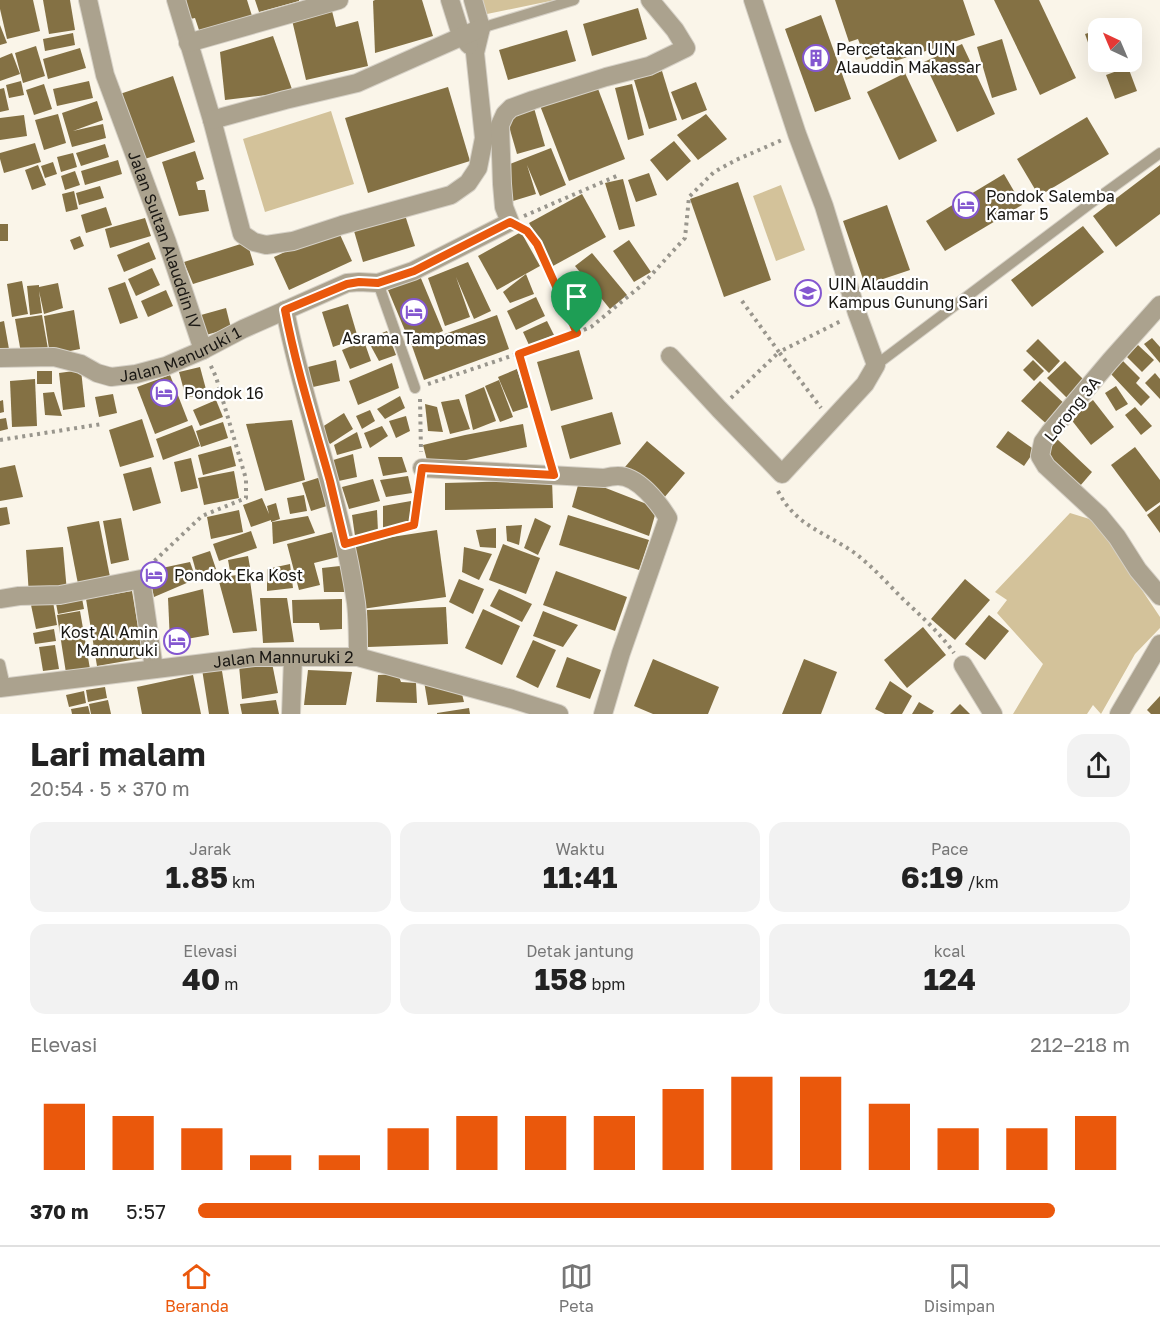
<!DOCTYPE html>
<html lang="id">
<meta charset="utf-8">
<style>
:root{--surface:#fff;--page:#f2f2f2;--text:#222;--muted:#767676;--line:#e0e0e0;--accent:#ea580c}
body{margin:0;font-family:"Golos Text",sans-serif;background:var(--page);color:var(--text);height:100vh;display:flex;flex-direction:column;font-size:22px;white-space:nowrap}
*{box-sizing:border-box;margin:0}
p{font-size:20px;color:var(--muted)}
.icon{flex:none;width:33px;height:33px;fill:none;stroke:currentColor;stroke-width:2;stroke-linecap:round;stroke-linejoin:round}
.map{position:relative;height:714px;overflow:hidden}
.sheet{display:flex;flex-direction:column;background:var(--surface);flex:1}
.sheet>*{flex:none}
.needle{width:39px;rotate:316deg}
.tools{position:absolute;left:1088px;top:18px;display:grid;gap:12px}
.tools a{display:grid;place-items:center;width:54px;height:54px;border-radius:12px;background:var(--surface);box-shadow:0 6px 24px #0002;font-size:30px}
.pin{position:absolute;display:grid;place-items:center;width:51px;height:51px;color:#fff;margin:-62px -26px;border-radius:50% 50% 50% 0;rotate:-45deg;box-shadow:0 0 6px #0007}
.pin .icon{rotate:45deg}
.round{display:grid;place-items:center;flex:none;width:63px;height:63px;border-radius:18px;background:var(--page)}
.summary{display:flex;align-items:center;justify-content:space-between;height:102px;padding:0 30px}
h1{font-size:33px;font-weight:700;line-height:45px}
.metrics{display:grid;grid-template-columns:repeat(3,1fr);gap:9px;height:102px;padding:6px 30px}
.metrics div{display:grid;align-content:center;border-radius:15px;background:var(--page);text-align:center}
.metrics b{font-size:30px;font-weight:700}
.metrics small{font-size:16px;font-weight:400}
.metrics p{font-size:16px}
.chart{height:168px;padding:12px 30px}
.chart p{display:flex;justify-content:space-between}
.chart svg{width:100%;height:108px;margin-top:6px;stroke:var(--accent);stroke-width:6}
ul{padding:0 30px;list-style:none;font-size:20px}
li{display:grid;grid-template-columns:96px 72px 1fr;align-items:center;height:45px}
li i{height:15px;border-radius:8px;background:var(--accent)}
.tabs{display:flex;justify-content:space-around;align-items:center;height:84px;border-top:2px solid var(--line);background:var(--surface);font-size:16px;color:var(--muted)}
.tabs a{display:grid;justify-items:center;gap:3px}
.tabs .active{color:var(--accent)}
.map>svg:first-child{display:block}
</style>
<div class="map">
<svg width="1160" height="714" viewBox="0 0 1160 714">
<rect width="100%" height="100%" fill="#faf5e9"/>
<g fill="#d3c29a">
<path d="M482,0H555L487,14Z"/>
<path d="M331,111L354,184L265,212L243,139Z"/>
<path d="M781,185L805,250L776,261L753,196Z"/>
<path d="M1070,513L1096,521L1160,617V628L1135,654L1101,714L1093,705L1087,714H1013L1043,664L997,613L1007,600L995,592Z"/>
</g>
<g fill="#847144">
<path d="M0,0H33L40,31L7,39L0,9Z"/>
<path d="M43,0H70L75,30L49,34Z"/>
<path d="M187,0H247L253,19L201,36L195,18L190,19L184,1Z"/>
<path d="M255,0H299V1L259,12Z"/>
<path d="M375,0H422L433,36L375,53L373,1Z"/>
<path d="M835,0H963L975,35L889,63L885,53L866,60L858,39L849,42Z"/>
<path d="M994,0H1039L1076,78L1040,95Z"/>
<path d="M638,8L647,39L592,56L583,24Z"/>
<path d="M332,11L336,27L358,21L368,66L306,80L292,20Z"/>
<path d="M821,15L851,99L815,112L785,29Z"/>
<path d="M1114,24L1116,28H1102Z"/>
<path d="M0,25L7,43L0,45Z"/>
<path d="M567,30L576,61L508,80L499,50Z"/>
<path d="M1098,30V48L1091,51L1085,34Z"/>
<path d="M73,33L75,45L45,51L43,39Z"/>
<path d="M273,36L293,92L225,100L220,52Z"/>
<path d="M1002,39L1017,90L992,98L977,47Z"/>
<path d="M962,44L995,114L957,132L924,62Z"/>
<path d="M36,46L45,76L23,83L15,53Z"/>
<path d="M80,48L86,68L48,79L43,59Z"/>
<path d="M12,53L20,74L0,81V58Z"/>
<path d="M1098,53V62H1109L1094,67L1090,56Z"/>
<path d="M1128,67L1137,91L1115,99L1106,75Z"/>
<path d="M662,71L677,120L649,129L634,80Z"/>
<path d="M905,73L937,141L899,160L867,92Z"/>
<path d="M173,76L195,142L139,161L117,95Z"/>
<path d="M21,81L24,95L9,98L6,85Z"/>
<path d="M89,81L93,98L57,106L53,89Z"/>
<path d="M595,81L625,159L569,181L539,103Z"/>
<path d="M696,82L707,110L682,120L671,92Z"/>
<path d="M44,84L52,109L34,115L26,90Z"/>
<path d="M632,84L644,135L628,140L615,88Z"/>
<path d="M448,87L470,161L368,193L345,118Z"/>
<path d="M4,88L9,110L0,112V89Z"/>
<path d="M97,101L103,120L73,131L103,124L106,138L72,147L62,113Z"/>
<path d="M534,108L545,146L517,154L506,116Z"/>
<path d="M58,114L66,143L44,150L35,120Z"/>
<path d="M706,114L727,139L698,160L677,135Z"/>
<path d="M24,115L27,136L0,140V118Z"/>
<path d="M1087,117L1109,154L1039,196L1017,159Z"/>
<path d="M674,141L691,161L667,181L650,160Z"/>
<path d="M35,143L41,162L4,173L0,159V153Z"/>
<path d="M105,144L109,157L81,166L76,153Z"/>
<path d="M551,148L566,185L540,196L527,165L536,194L513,201L505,166Z"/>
<path d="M195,151L204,179L196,182L198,190H205L209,211L179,216L162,162Z"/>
<path d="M73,153L77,167L61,172L57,157Z"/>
<path d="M118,160L122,174L85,185L81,171Z"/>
<path d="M53,162L57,174L45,178L41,166Z"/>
<path d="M38,165L46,185L32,190L25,170Z"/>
<path d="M1160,165V214L1116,247L1093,216Z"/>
<path d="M75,171L80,185L65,190L61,176Z"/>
<path d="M649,173L657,195L636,202L628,180Z"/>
<path d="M1004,174L1022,205L945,251L926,221Z"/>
<path d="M623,179L635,226L619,230L605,183Z"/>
<path d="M738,182L771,280L724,297L690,199Z"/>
<path d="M100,186L104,198L79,205L76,193Z"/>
<path d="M74,191L78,209L66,212L62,194Z"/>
<path d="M582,194L606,237L553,266L529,223Z"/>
<path d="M887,205L910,270L865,285L843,221Z"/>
<path d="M106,207L112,225L86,233L81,215Z"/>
<path d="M405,215L415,246L363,262L354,231Z"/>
<path d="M145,218L151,236L110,248L105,229Z"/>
<rect x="0" y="224" width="8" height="17"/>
<path d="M1083,226L1104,252L1032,307L1011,280Z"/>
<path d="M337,228L352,261L289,290L274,257Z"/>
<path d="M521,232L540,266L497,290L478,256Z"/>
<path d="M80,236L84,246L74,250L70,240Z"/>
<path d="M629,240L651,272L634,282L613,251Z"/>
<path d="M149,242L156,259L124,272L117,255Z"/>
<path d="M247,242L254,265L193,284L184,262Z"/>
<path d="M592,253L627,295L610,309L575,266Z"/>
<path d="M468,262L491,311L474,319L456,277L470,317L445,326L428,278Z"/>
<path d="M152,268L160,285L136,296L128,279Z"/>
<path d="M526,274L534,294L510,303L503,292Z"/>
<path d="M420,276L443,331L411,345L388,290Z"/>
<path d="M22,281L28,314L12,317L7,284Z"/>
<path d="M125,282L138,318L120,324L108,288Z"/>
<path d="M58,283L63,308L44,314L39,291L42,313L30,315L27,286L39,285V287Z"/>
<path d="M166,290L173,306L148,317L141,301Z"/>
<path d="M536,297L545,316L516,330L507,311Z"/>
<path d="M348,304L358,338L333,347L322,312Z"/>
<path d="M226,308L231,328L206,335L201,315Z"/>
<path d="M74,310L80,349L50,355L44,316Z"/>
<path d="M42,315L48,349L21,353L15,319Z"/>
<path d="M497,315L509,349L424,380L412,346Z"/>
<path d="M4,321L9,349L0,350V322Z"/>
<path d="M547,321L554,335L529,345L523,332Z"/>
<path d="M387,331L396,355L379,361L367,339Z"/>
<path d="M1152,338L1160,347V363L1144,344Z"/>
<path d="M1038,339L1060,361L1049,373L1026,351Z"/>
<path d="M364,341L371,361L350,369L342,350Z"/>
<path d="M1138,345L1154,360L1142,372L1127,357Z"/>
<path d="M579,350L593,399L551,411L537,362Z"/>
<path d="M336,360L340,381L304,389L300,369Z"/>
<path d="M1033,360L1044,371L1034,381L1023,370Z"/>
<path d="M1065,361L1088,384L1070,401L1047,378Z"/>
<path d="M1123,361L1140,378L1136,383L1150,397L1141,406L1110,373Z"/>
<path d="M392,363L399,388L358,405L349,381Z"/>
<path d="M200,367L207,393L186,398L179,372Z"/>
<path d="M517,369L529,407L513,412L498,377Z"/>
<path d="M81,370L85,407L63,410L59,373Z"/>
<rect x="37" y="371" width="15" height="13"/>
<path d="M1155,373L1160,379V399L1145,383Z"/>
<path d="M170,375L188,421L155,434L137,387Z"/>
<path d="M35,379L37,426L12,427L10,381Z"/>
<path d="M499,380L513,417L500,422L485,386Z"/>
<path d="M1040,381L1068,407L1050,427L1021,401Z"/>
<path d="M1116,386L1128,404L1116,411L1105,393Z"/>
<path d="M484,387L496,421L473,430L465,395Z"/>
<path d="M54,392L62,416L45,415L43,393Z"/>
<path d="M113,394L117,413L99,417L95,397Z"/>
<path d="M400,396L405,408L385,419L377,409Z"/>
<path d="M459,399L470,429L450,434L441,402Z"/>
<path d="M3,400L4,412L0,413V401Z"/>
<path d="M216,400L223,417L200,426L193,410Z"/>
<path d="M1093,400L1114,427L1091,445L1070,418Z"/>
<path d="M425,404L437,407L443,432L428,431Z"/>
<path d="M1135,407L1152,426L1141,435L1125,415Z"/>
<path d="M370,410L375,421L362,429L356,416Z"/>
<path d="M612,412L621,444L570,459L561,426Z"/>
<path d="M344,413L353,429L330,444L319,429Z"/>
<path d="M406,416L410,431L396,438L389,421Z"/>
<path d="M6,418L8,429L0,431V419Z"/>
<path d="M142,419L154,457L120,467L109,430Z"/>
<path d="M292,420L305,480L265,491L246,424Z"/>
<path d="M223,422L228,438L201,447L196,431Z"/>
<path d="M523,424L527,447L429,468L423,445L465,435Z"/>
<path d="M192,425L200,446L163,460L156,439Z"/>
<path d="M382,426L388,436L370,448L364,433Z"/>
<path d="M1008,431L1035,450L1024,466L996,447Z"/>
<path d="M357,432L362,448L337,455L334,445Z"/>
<path d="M1057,439L1092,472L1080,486L1045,453Z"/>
<path d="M647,441L685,473L663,499L625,467Z"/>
<path d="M231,446L236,466L203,475L198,455Z"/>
<path d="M1135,447L1160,480V502L1146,512L1111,465Z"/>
<path d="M353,454L357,477L334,482L330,461Z"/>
<path d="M378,457H402L407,472L383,476Z"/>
<path d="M191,458L198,488L181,492L174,462Z"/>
<path d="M15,465L23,497L0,501V468Z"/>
<path d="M151,467L161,503L133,511L123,474Z"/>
<path d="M234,471L239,498L204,505L198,478Z"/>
<path d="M408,476L412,493L386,497L380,480Z"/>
<path d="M321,477L330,505L311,511L302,483Z"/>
<path d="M580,478L657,508L649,536L572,507Z"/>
<path d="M373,479L380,501L349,509L342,487Z"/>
<path d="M552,480L553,508L445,510V483Z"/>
<path d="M304,495L307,511L290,514L287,498Z"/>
<path d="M262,498L269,514L267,506L276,503L280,519L271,522V520L251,527L243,505Z"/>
<path d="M411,501L410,523L383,528V506Z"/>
<path d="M1160,505V533L1147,515Z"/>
<path d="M7,507L10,524L0,526V508Z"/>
<path d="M239,510L243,532L211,539L207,517Z"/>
<path d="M377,510L378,532L355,536L352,515Z"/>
<path d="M568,515L649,540L639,570L559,545Z"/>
<path d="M308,516L315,533L273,544L272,522Z"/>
<path d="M121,518L129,560L111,564L103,521Z"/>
<path d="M535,518L551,526L538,555L524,548Z"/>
<path d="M99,521L110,577L78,584L67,527Z"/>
<path d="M522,525L519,545L507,541L506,526Z"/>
<path d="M496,528V548L480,547L476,530Z"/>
<path d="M437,530L446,597L362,609L353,543Z"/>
<path d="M251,531L257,548L219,561L213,544Z"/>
<path d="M336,531L342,556L314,563L320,585L299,590L287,544Z"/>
<path d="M503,544L540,558L526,594L489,580Z"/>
<path d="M63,547L67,592L29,595L26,550Z"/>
<path d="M464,547L492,554L479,580L462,572Z"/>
<path d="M210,551L216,569L197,575L192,557Z"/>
<path d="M248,556L250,567L230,571L228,560Z"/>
<path d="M190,562L196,579L154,597L148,571Z"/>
<path d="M290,564L293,588L267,591V569Z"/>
<path d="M340,566L347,592H324L322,568Z"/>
<path d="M556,571L627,597L615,631L543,605Z"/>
<path d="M249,573L257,631L233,633L218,578Z"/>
<path d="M459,579L484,589L473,614L449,602Z"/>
<path d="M965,579L990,600L955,640L931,619Z"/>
<path d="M203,589L209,635L170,642L168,598Z"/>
<path d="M499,589L532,604L522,622L490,606Z"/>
<path d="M132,591L143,658L97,666L86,599Z"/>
<path d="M81,593L84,609L58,614L55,598Z"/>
<path d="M52,596L57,625L36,629L30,600Z"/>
<path d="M260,598H287L294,642L263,643Z"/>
<path d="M342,599V629L320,630L319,623H293L292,600Z"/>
<path d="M446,607L448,644L368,647L367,610Z"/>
<path d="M483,609L520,626L502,665L465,648Z"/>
<path d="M80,611L90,669L66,673L57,615Z"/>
<path d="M543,611L578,625L563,647L533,636Z"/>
<path d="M989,615L1009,631L985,660L965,644Z"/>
<path d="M923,627L946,655L907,688L884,660Z"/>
<path d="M54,629L56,641L35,644L33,633Z"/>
<path d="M533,640L556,650L538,688L516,677Z"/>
<path d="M55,645L59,669L43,671L39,647Z"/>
<path d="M567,657L601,670L590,699L556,687Z"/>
<path d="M653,659L719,687L708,714H653L634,706Z"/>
<path d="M804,659L837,672L821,714H782Z"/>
<path d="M272,663L278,693L242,699L239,665Z"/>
<path d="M221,665L229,714H209L202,669Z"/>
<path d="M308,670L352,672L346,705H304Z"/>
<path d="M398,674L401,682L416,683L417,703L376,702L378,675Z"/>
<path d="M193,675L201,714H142L137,687Z"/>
<path d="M423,675L460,686L464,702L428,705Z"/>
<path d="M890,681L912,696L902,714H885L875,709Z"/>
<path d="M105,687L107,698L88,702L86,690Z"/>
<path d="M84,691L86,703L69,707L66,695Z"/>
<path d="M1160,696V714H1151L1147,710Z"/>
<path d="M108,700L111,714H91L89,704Z"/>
<path d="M276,700L279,714H242L240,704Z"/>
<path d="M919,702L934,711L932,714H912Z"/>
<path d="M960,704L970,714H950Z"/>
<path d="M88,706L90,714H72L71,709Z"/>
<path d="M469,708L470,714H437V713Z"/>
</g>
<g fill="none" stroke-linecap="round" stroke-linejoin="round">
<defs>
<g id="lane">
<path d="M481,28L574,0"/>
<path d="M378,283L415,388"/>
<path d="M876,365L1091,203L1160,153"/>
<path d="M0,664L5,686"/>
</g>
<g id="street">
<path id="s1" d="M88,0L105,75L167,242L203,350"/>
<path d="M176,0L212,120L242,234L254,242L266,245L293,241L342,225L451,195L468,183L478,168L484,138L475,53L481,28L473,0"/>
<path d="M450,0L461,35L469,45"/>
<path d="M188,43L339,0"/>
<path d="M212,120L285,100L357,83L481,28"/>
<path d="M1160,305L1110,361L1050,432L1043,442L1040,456L1046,466L1099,515L1117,537L1138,570L1160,596"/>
<path d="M285,310C304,409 342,503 356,603C358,620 358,639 358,657"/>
<path d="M670,356L719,409L782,474L865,384L876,365L857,313L824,206L797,134L753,0"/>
<path id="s2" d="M0,358L54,357L81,364L97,373L111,377L136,374L166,366L203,350L243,329L347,283L359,282L378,283L413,271L510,222L504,207L502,184L500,125L505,114L511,108L533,100L606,77L649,66L686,48L675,30L650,0"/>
<path d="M422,468L604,478C608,477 613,476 618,476C638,476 658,502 668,518L621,653L603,714"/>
<path d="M0,599L19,596L60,595L141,579L154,669"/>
<path d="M963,665L993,714"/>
<path id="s3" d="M0,688L254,657H358L512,699L559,714"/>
<path d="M291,714L293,657"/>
<path d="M1119,714L1160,644"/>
</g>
</defs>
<use href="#lane" stroke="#d6d1c7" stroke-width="12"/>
<use href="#street" stroke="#d6d1c7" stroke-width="20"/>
<g stroke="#99968d" stroke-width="4" stroke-dasharray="3 4.5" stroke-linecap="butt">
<path d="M524,216L619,175"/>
<path d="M524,229L527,231L537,244L577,333"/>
<path d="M742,301L779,352L843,320"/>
<path d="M519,354L549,457"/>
<path d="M428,384L550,343L591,327L642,285L685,238L689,197L714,172L736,160L782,140"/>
<path d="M731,398L779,352L821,408"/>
<path d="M420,399L421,452"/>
<path d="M0,440L102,424"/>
<path d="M778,491C796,527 826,532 856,554C873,567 888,584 903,599C921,616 940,633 954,653"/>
<path d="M361,540L414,525L420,486"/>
<path d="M149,566L202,516L246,498V479L216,377L210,364"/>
</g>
<use href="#lane" stroke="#aba28e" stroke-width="10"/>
<use href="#street" stroke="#aba28e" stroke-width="18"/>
</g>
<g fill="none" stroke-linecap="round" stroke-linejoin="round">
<defs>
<path id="route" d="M510,222L527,231L537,244L577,333L519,354L554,475L422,468L414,525L345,544C340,523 335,502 330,481C314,424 296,368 285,310L347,284L359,282L378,283L414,271Z"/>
</defs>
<use href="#route" stroke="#fff" stroke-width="12"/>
<use href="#route" stroke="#ea580c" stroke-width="8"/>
</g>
<defs>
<symbol id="building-ring" viewBox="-11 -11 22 22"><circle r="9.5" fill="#fff" stroke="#8457d0" stroke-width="1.5"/><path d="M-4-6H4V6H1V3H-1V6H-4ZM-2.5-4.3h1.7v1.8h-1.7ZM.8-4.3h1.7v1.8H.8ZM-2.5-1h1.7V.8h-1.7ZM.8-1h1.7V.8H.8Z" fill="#8457d0"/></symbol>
<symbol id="hotel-ring" viewBox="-11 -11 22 22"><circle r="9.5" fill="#fff" stroke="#8457d0" stroke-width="1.5"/><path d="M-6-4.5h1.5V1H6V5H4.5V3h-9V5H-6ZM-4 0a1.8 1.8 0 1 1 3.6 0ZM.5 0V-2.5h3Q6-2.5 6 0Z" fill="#8457d0"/></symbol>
<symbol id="university-ring" viewBox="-11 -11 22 22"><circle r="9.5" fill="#fff" stroke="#8457d0" stroke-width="1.5"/><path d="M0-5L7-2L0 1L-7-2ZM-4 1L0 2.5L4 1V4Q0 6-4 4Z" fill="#8457d0"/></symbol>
</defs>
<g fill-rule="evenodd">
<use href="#building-ring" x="801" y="43" width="30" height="30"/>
<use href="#hotel-ring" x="951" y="190" width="30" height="30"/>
<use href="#university-ring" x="793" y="278" width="30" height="30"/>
<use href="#hotel-ring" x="399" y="297" width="30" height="30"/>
<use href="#hotel-ring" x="149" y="378" width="30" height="30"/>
<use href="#hotel-ring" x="139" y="560" width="30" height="30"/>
<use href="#hotel-ring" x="162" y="626" width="30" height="30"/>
</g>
<g text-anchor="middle" stroke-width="4.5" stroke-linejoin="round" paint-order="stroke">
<g font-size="16" fill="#191713" stroke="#fff" text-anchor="start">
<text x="836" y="55">Percetakan UIN<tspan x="836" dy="18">Alauddin Makassar</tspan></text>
<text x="986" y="202">Pondok Salemba<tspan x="986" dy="18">Kamar 5</tspan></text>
<text x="828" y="290">UIN Alauddin<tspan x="828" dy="18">Kampus Gunung Sari</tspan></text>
<text x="414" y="344" text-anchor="middle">Asrama Tampomas</text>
<text x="184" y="399">Pondok 16</text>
<text x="174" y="581">Pondok Eka Kost</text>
<text x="158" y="638" text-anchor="end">Kost Al Amin<tspan x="158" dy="18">Mannuruki</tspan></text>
</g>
<g font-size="16" fill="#191713" stroke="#fff">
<text dy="6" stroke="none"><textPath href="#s1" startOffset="252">Jalan Sultan Alauddin IV</textPath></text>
<text dy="6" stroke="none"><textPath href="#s2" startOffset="188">Jalan Manuruki 1</textPath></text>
<text transform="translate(1072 409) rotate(-51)" y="6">Lorong 3A</text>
<text dy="6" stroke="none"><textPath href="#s3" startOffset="285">Jalan Mannuruki 2</textPath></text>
</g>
</g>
</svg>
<div class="tools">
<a><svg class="needle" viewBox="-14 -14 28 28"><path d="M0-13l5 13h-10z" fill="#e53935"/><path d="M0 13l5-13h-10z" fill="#767676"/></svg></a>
</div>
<div class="pin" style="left:577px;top:333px;background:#1e9e55"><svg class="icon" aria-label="arrive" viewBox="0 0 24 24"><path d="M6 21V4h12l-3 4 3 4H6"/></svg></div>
</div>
<section class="sheet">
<div class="summary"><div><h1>Lari malam</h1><p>20:54 · 5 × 370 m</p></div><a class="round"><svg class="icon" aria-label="share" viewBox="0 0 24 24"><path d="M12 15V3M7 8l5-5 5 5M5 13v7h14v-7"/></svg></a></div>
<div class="metrics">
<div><p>Jarak</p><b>1.85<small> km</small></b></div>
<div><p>Waktu</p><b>11:41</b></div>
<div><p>Pace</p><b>6:19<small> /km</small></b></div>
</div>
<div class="metrics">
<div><p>Elevasi</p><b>40<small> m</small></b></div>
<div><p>Detak jantung</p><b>158<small> bpm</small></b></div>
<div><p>kcal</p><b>124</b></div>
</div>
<div class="chart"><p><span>Elevasi</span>212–218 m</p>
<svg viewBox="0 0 160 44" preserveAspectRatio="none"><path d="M5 44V17M15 44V22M25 44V27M35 44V38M45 44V38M55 44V27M65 44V22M75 44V22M85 44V22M95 44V11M105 44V6M115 44V6M125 44V17M135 44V27M145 44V27M155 44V22"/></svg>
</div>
<ul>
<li><b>370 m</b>5:57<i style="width:92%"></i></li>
</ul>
</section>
<nav class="tabs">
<a class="active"><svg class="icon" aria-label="home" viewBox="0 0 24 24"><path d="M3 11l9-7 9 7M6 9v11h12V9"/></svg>Beranda</a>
<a><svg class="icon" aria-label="map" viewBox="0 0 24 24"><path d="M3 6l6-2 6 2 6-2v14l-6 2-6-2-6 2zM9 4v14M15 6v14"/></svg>Peta</a>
<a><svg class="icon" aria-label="saved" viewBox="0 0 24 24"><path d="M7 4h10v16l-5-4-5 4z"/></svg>Disimpan</a>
</nav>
